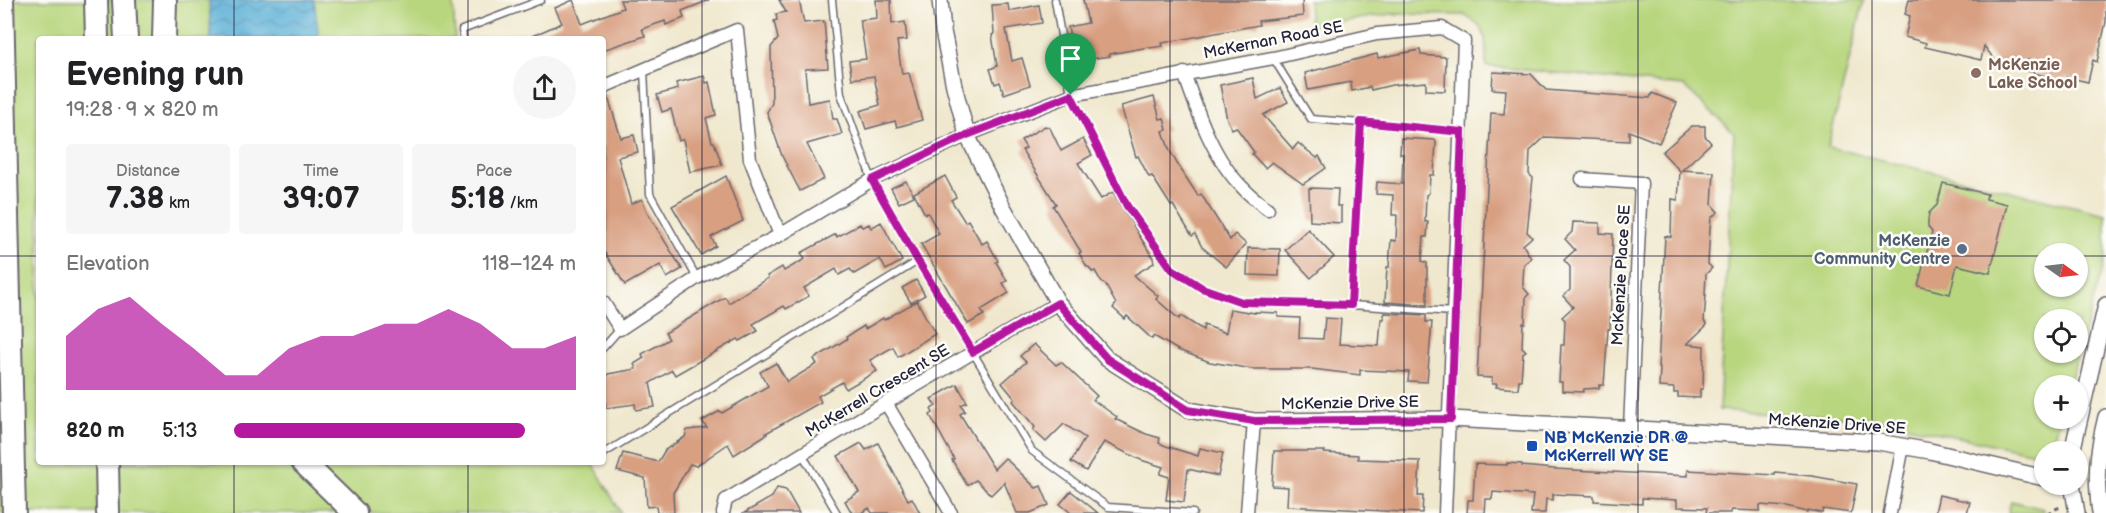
<!DOCTYPE html>
<meta charset="utf-8">
<style>
:root{--surface:#fff;--page:#f6f6f6;--text:#202124;--muted:#757577;--accent:#b5179e}
body{margin:0;font-family:"Balsamiq Sans",sans-serif;background:var(--page);color:var(--text);height:100vh;display:flex;flex-direction:column;font-size:22px;white-space:nowrap}
*{box-sizing:border-box;margin:0}
p{font-size:20px;color:var(--muted)}
.icon{flex:none;width:33px;height:33px;fill:none;stroke:currentColor;stroke-width:2;stroke-linecap:round;stroke-linejoin:round}
.map{position:relative;flex:1;overflow:hidden}
.sheet{position:absolute;left:36px;top:36px;width:570px;height:429px;display:flex;flex-direction:column;background:var(--surface);border-radius:6px;box-shadow:0 2px 4px #0004}
.sheet>*{flex:none}
.needle{width:39px;rotate:104deg}
.tools{position:absolute;left:2034px;top:243px;display:grid;gap:12px}
.tools a{display:grid;place-items:center;width:54px;height:54px;border-radius:50%;background:var(--surface);box-shadow:0 2px 4px #0004;font-size:30px}
.pin{position:absolute;display:grid;place-items:center;width:51px;height:51px;color:#fff;margin:-62px -26px;border-radius:50% 50% 50% 0;rotate:-45deg;box-shadow:0 0 6px #0007}
.pin .icon{rotate:45deg}
.round{display:grid;place-items:center;flex:none;width:63px;height:63px;border-radius:32px;background:var(--page)}
.headline{display:flex;align-items:center;justify-content:space-between;height:102px;padding:0 30px}
h1{font-size:33px;font-weight:700;line-height:45px}
.figures{display:grid;grid-template-columns:repeat(3,1fr);gap:9px;height:102px;padding:6px 30px}
.figures div{display:grid;align-content:center;border-radius:6px;background:var(--page);text-align:center}
.figures b{font-size:30px;font-weight:700}
.figures small{font-size:16px;font-weight:400}
.figures p{font-size:16px}
.chart{height:168px;padding:12px 30px}
.chart p{display:flex;justify-content:space-between}
.chart svg{width:100%;height:108px;margin-top:6px;fill:var(--accent);opacity:.7}
ul{padding:0 30px;list-style:none;font-size:20px}
li{display:grid;grid-template-columns:96px 72px 1fr;align-items:center;height:45px}
li i{height:15px;border-radius:8px;background:var(--accent)}
.map>svg:first-child{display:block}
</style>
<div class="map">
<svg width="2106" height="513" viewBox="0 0 2106 513">
<defs>
<pattern id="water-waves" width="16" height="10" patternUnits="userSpaceOnUse" patternTransform="scale(1.5)"><rect width="16" height="10" fill="#5bb0d7"/><path d="M0 5q4-4 8 0t8 0" fill="none" stroke="#4b8fb0"/></pattern>
</defs>
<rect width="100%" height="100%" fill="#fdfcf7"/>
<filter id="ink" filterUnits="userSpaceOnUse"><feTurbulence type="fractalNoise" baseFrequency=".0167" numOctaves="2"/><feDisplacementMap in="SourceGraphic" scale="12" xChannelSelector="R" yChannelSelector="G"/><feConvolveMatrix kernelMatrix="1 2 1 2 8 2 1 2 1" color-interpolation-filters="sRGB"/></filter>
<filter id="wash" filterUnits="userSpaceOnUse"><feTurbulence type="fractalNoise" baseFrequency=".008" numOctaves="4" result="noise"/><feDisplacementMap in="SourceGraphic" scale="24" xChannelSelector="R" yChannelSelector="G"/><feGaussianBlur stdDeviation="1.35" result="paint"/><feColorMatrix in="noise" values="0 0 0 0 0 0 0 0 0 0 0 0 0 0 0 0 0 1.4 0 .05"/><feComposite in="paint" operator="in"/></filter>
<g filter="url(#wash)">
<rect width="100%" height="100%" fill="#f0e8ce"/>
<g fill="#b7d67d" stroke="#6c7c5c" stroke-width="1.5" fill-rule="evenodd">
<path d="M0,0H453L455,39H39V462H592L621,513H0Z"/>
<path d="M1308,0H1864L1828,147L2106,214V258L2069,385L2044,386V418L2059,419L2050,451L2044,452V455L1873,419L1719,410L1734,133L1684,86L1486,66C1486,41 1489,27 1464,15L1392,14L1310,26ZM2044,254H2078V286H2044ZM2044,320H2078V352H2044Z"/>
<path d="M2011,501L2044,509L2043,513H2008Z"/>
</g>
<path fill="url(#water-waves)" stroke="#3e6989" stroke-width="1.5" d="M209,0H314L319,39H211Z"/>
<g id="blocks">
<g fill="#d89f81">
<path d="M573,0L582,24L623,8L620,0H709L682,11L684,18L666,25L665,21L642,29L645,36L603,50V39H525L562,23L555,8Z"/>
<path d="M779,0H799L804,23L824,21L828,68L805,69L808,103L830,99L833,119H837L842,134L807,144L824,179L800,191L782,156L767,112L772,103L771,47L778,39L774,21L777,20L776,14L786,12Z"/>
<path d="M876,0H891L892,24L905,22L907,40L897,41L902,74L909,73L922,120L897,127L895,121L866,129L860,111L880,105L874,76L852,79L849,61L866,59L860,20L877,18Z"/>
<path d="M1083,0H1302L1303,16L1258,21L1259,25L1162,43L1163,46L1150,48L1149,47L1110,54V56L1075,61L1068,27L1088,23Z"/>
<path d="M1909,0H2106V22L2097,62L2093,60L2088,82L2066,77L2065,82L2028,71L2031,59L2006,69L2001,68L1984,46L1981,60L1925,47L1926,43L1905,37L1910,16L1905,14Z"/>
<path d="M1008,4L1009,11L1039,5L1042,23L1006,29L1012,61L1022,58L1030,85L1004,94L1000,82L995,84L990,69L997,66L992,35L994,34L992,5Z"/>
<path d="M1420,50L1421,55L1446,57L1445,91L1426,90V82L1392,85L1371,90L1370,87L1352,91L1351,82L1308,90L1305,73L1377,54L1378,58Z"/>
<path d="M1493,72L1531,74L1546,90L1650,98L1652,93L1677,103L1659,143L1629,131V141L1545,137L1530,151L1529,174L1533,178L1527,232L1532,237L1523,245L1531,258L1524,264L1523,281V287L1529,294L1526,297L1525,323H1523L1522,347L1526,351L1523,353L1521,380H1519L1518,389L1496,387L1497,384H1492V378L1477,377L1491,113L1504,114L1506,90L1492,89Z"/>
<path d="M704,76L706,83L709,82L716,115L706,118L712,142H714L722,165L690,172L683,139L679,141L671,109L662,112L657,95L678,89L676,83Z"/>
<path d="M1253,78L1257,99L1280,88L1288,102L1263,115L1293,149L1298,143L1317,158L1319,156L1326,168L1303,184L1272,162L1265,168L1252,154L1254,152L1236,127L1232,129L1227,119L1220,85Z"/>
<path d="M607,94L621,138L634,135L638,152L618,157L631,204L642,199L648,214L682,269L667,278L660,265L625,285L603,250V95Z"/>
<path d="M1154,97L1160,119L1164,118L1167,130L1163,131L1169,149L1178,165L1198,196L1201,194L1230,240L1235,234L1246,244L1226,267L1202,247L1195,234L1192,236L1173,205L1171,206L1152,176L1149,177L1138,156L1136,157L1121,106Z"/>
<path d="M1045,126L1050,128L1061,151L1083,139L1092,155L1078,163L1101,199L1113,192L1153,258L1154,263L1134,275L1158,296L1156,299L1179,319L1181,316L1203,330L1204,325L1226,333L1230,309L1255,313V312L1278,313V317L1300,318L1299,338L1323,339L1325,318L1341,319L1339,344L1379,346L1381,319H1384V313L1426,315V322H1432L1427,382L1408,381L1409,372L1360,370V375L1312,369H1253L1210,362L1178,350L1154,336L1152,339L1127,316L1125,319L1113,308L1116,304L1105,284L1102,283L1095,271L1092,272L1089,267H1087L1079,253L1081,252L1053,206L1056,204L1022,150L1026,148L1021,140Z"/>
<path d="M1692,126H1705V136L1711,143L1682,170L1714,172L1712,205L1718,212L1711,218L1710,228L1708,264L1712,268L1706,274L1705,295H1706L1704,321L1707,325L1687,344L1704,346L1703,389H1700V398L1678,397V393H1674V388L1659,387L1660,368H1658L1665,236L1671,237L1672,199L1678,200L1680,171L1662,152Z"/>
<path d="M1401,138L1435,140L1436,142L1434,175H1430L1429,193L1426,195L1425,222H1428L1427,237H1424L1422,261L1427,263V305L1385,302L1387,267H1389L1391,240L1396,241L1397,215H1392L1393,195L1376,194L1377,182L1402,184L1403,154H1400Z"/>
<path d="M726,176L743,221L711,237L716,246L701,255L672,206Z"/>
<path d="M945,176L956,197L951,200L965,222L968,220L982,244L987,241L998,261L996,262L1007,281L1003,283L1009,293L981,310L984,315L968,324L921,244L939,234L928,213L925,214L914,193Z"/>
<path d="M906,181L914,196L899,203L891,188Z"/>
<path d="M1943,183L1987,194L1986,199L2007,204L1990,273L1957,265L1950,294L1918,286L1932,232L1928,227V220L1929,213L1937,205Z"/>
<path d="M1309,188L1338,189L1337,206H1341V223L1310,221Z"/>
<path d="M881,222L902,261L886,270L880,259L854,274L850,269L839,275L836,269L804,288L809,296L786,309L784,306L753,324L758,331L740,341L738,339L675,375L672,370L650,383L655,407L636,410L635,404L606,408L603,377L608,376V374L636,369L634,364L644,358L642,354L669,339L665,333L725,297L729,303L768,278L767,276L782,267L784,271L805,259L801,253L836,234L837,237L860,224L862,227L869,224L871,228Z"/>
<path d="M1573,222L1600,223V233L1613,234L1610,329H1608L1604,385H1599V388L1584,389L1583,392L1562,391V382H1559L1561,345H1564L1565,320L1562,317L1573,307L1563,296L1570,290V267L1564,260L1575,250L1565,239L1572,232Z"/>
<path d="M1308,229L1334,257L1311,278L1285,250Z"/>
<path d="M1248,248L1280,249L1279,276L1247,275Z"/>
<path d="M916,280L925,295L911,303L902,288Z"/>
<path d="M917,301L935,334L898,357L893,347L870,360L877,371L846,389L842,382L818,396L821,402L766,433L767,434L734,455L728,444L696,466L690,464L673,493L674,513H657L656,506L647,507L645,478L617,471L623,453L658,462L665,450L685,437L687,430L707,428L702,421L720,411L722,413L768,386L760,372L776,363L787,382L817,364L814,359L847,339L846,337L864,326L865,329L883,318L884,320Z"/>
<path d="M1034,344L1056,365L1061,362L1097,396L1093,400L1117,417L1115,419L1146,434L1160,438L1159,443L1166,446L1198,456L1200,448L1223,453L1218,476L1188,469L1184,502L1166,500L1169,477L1160,474L1163,467L1141,460L1104,442L1086,471L1071,462L1085,438L1064,424L1046,442L1033,430L1035,427L1013,401L1015,399L1002,383L1026,362L1020,356Z"/>
<path d="M957,384L967,402L961,405L965,411L960,414L994,469L1005,458L1036,488L1041,486L1049,505L1030,513H1017L1004,482L991,495L976,480L967,485L952,460L954,459L930,415L933,413L931,409L936,406L931,399Z"/>
<path d="M861,443L866,450L878,443L908,500L912,498L920,513H872L869,508L861,513H852L845,501L859,492L838,456Z"/>
<path d="M1274,451H1325L1324,453L1358,455V459L1420,461L1418,496H1423L1422,513L1287,506L1288,487L1272,486Z"/>
<path d="M1507,463L1522,464V466L1554,469L1688,476V470L1775,475V473L1812,476L1857,484L1851,513L1823,509L1822,513L1808,510L1807,512L1787,507L1760,505V511L1731,510V513H1706L1707,508L1677,507V500L1642,498V504L1594,501V496L1553,494V500L1546,499L1545,513H1531L1533,495L1493,492L1492,499H1486L1485,513H1467L1468,500H1473L1475,464L1507,465Z"/>
<path d="M777,488L786,490L799,513H744L772,497Z"/>
<path d="M1071,491L1098,513H1071L1060,504Z"/>
<path d="M1939,495L1970,502L1967,513H1935Z"/>
</g>
</g>
</g>
<g filter="url(#ink)">
<use href="#blocks" fill-opacity="0" stroke="#6a676e" stroke-width="1.5"/>
<g fill="none" stroke-linecap="round" stroke-linejoin="round">
<defs>
<g id="service">
<path d="M832,0L841,94L872,180L918,261L1032,451L1108,507L1193,513"/>
<path d="M1055,0L1071,95L1127,206L1172,269L1202,288L1242,302L1351,305L1453,312"/>
<path d="M463,39L462,30L541,0"/>
<path d="M1273,58L1311,119L1461,131"/>
<path d="M644,70L650,194L697,278"/>
<path d="M1351,305L1361,122"/>
<path d="M603,348L620,329"/>
<path d="M603,454L918,261"/>
<path d="M802,454L837,513"/>
</g>
<g id="minor">
<path d="M1184,73C1197,111 1213,159 1243,188C1250,196 1259,202 1268,209"/>
<path d="M603,87L737,30L750,159L780,235"/>
<path d="M1582,179L1641,183L1630,428"/>
<path d="M603,302L620,329L697,278L780,235L872,180L967,135L1071,95L1273,58L1377,34L1442,28L1464,41L1445,513"/>
<path d="M886,403L951,513"/>
<path d="M723,513L726,500L886,403L1058,303"/>
<path d="M1247,513L1254,421"/>
<path d="M1890,513L1903,446"/>
</g>
<g id="tertiary">
<path d="M940,0L943,31L954,86L967,135L1003,207L1058,303L1107,359L1188,410L1254,421L1451,419L1878,442L1930,451L2044,478"/>
<path d="M2072,452L2106,305"/>
<path d="M2072,484L2077,513"/>
<path d="M2100,513C2095,476 2097,453 2106,417"/>
</g>
<g id="motorway">
<path d="M2,0L14,513"/>
<path d="M96,0L97,39"/>
<path d="M124,0L126,39"/>
<path d="M164,39L165,0"/>
<path d="M107,462L108,513"/>
<path d="M303,462L355,513"/>
</g>
</defs>
<use href="#service" stroke="#6a676e" stroke-width="9"/>
<use href="#minor" stroke="#6a676e" stroke-width="15"/>
<use href="#tertiary" stroke="#6a676e" stroke-width="18"/>
<use href="#motorway" stroke="#6a676e" stroke-width="26"/>
<path stroke="#6a676e" stroke-width="3" stroke-dasharray="4.5 4.5" stroke-linecap="butt" d="M2047,513L2060,507"/>
<use href="#service" stroke="#fff" stroke-width="6"/>
<use href="#minor" stroke="#fff" stroke-width="12"/>
<use href="#tertiary" stroke="#fff" stroke-width="15"/>
<use href="#motorway" stroke="#fff" stroke-width="22"/>
</g>
</g>
<g fill="none" stroke-linecap="round" stroke-linejoin="round" filter="url(#ink)">
<defs>
<path id="route" d="M1071,95L1127,206L1172,269L1202,288L1242,302L1351,305L1361,122L1462,132L1451,419L1254,421L1188,410L1107,359L1058,303L973,352L918,261L872,180L967,135Z"/>
</defs>
<use href="#route" stroke="#fff" stroke-width="12"/>
<use href="#route" stroke="#b5179e" stroke-width="8"/>
</g>
<path fill="none" stroke="#22223b" stroke-width="1.5" stroke-opacity="0.55" d="M234,0V39M468,0V39M702,0V513M936,0V513M1170,0V513M1404,0V513M1638,0V513M1872,0V513M0,256H39M603,256H2044M2078,256H2106M234,462V513M468,462V513"/>
<circle fill="#8d6e63" stroke="#fdfcf7" stroke-width="2" cx="1976" cy="73" r="6"/>
<circle fill="#5c6f8a" stroke="#fdfcf7" stroke-width="2" cx="1962" cy="249" r="6"/>
<rect fill="#1a4fb4" stroke="#fdfcf7" stroke-width="2" x="1526" y="440" width="12" height="12" rx="3"/>
<g text-anchor="middle" stroke-width="5" stroke-linejoin="round" paint-order="stroke">
<g font-size="16" fill="#22223b" stroke="#fdfcf7">
<text transform="translate(1273 39) rotate(-11)" y="6">McKernan Road SE</text>
<text transform="translate(1620 275) rotate(-87)" y="6">McKenzie Place SE</text>
<text transform="translate(877 390) rotate(-31)" y="6">McKerrell Crescent SE</text>
<text transform="translate(1350 402) rotate(-1)" y="6">McKenzie Drive SE</text>
<text transform="translate(1837 423) rotate(4)" y="6">McKenzie Drive SE</text>
</g>
<g font-size="16" font-weight="bold" fill="#785e54" stroke="#fdfcf7" text-anchor="start">
<text x="1988" y="70">McKenzie<tspan x="1988" dy="18">Lake School</tspan></text>
</g>
<g font-size="16" font-weight="bold" fill="#4e5e75" stroke="#fdfcf7" text-anchor="end">
<text x="1950" y="246">McKenzie<tspan x="1950" dy="18">Community Centre</tspan></text>
</g>
<g font-size="16" font-weight="bold" fill="#164399" stroke="#fdfcf7" text-anchor="start">
<text x="1544" y="443">NB McKenzie DR @<tspan x="1544" dy="18">McKerrell WY SE</tspan></text>
</g>
</g>
</svg>
<div class="tools">
<a><svg class="needle" viewBox="-14 -14 28 28"><path d="M0-13l5 13h-10z" fill="#e53935"/><path d="M0 13l5-13h-10z" fill="#757577"/></svg></a>
<a><svg class="icon" aria-label="locate" viewBox="0 0 24 24"><circle cx="12" cy="12" r="6"/><path d="M12 2v4M12 18v4M2 12h4M18 12h4"/></svg></a>
<a>+</a>
<a>−</a>
</div>
<div class="pin" style="left:1071px;top:95px;background:#1e9e55"><svg class="icon" aria-label="arrive" viewBox="0 0 24 24"><path d="M6 21V4h12l-3 4 3 4H6"/></svg></div>
<section class="sheet">
<div class="headline"><div><h1>Evening run</h1><p>19:28 · 9 × 820 m</p></div><a class="round"><svg class="icon" aria-label="share" viewBox="0 0 24 24"><path d="M12 15V3M7 8l5-5 5 5M5 13v7h14v-7"/></svg></a></div>
<div class="figures">
<div><p>Distance</p><b>7.38<small> km</small></b></div>
<div><p>Time</p><b>39:07</b></div>
<div><p>Pace</p><b>5:18<small> /km</small></b></div>
</div>
<div class="chart"><p><span>Elevation</span>118–124 m</p>
<svg viewBox="0 0 160 44" preserveAspectRatio="none"><path d="M0 44V22L10 11L20 6L30 17L40 27L50 38L60 38L70 27L80 22L90 22L100 17L110 17L120 11L130 17L140 27L150 27L160 22V44z"/></svg>
</div>
<ul>
<li><b>820 m</b>5:13<i style="width:85%"></i></li>
</ul>
</section>
</div>
